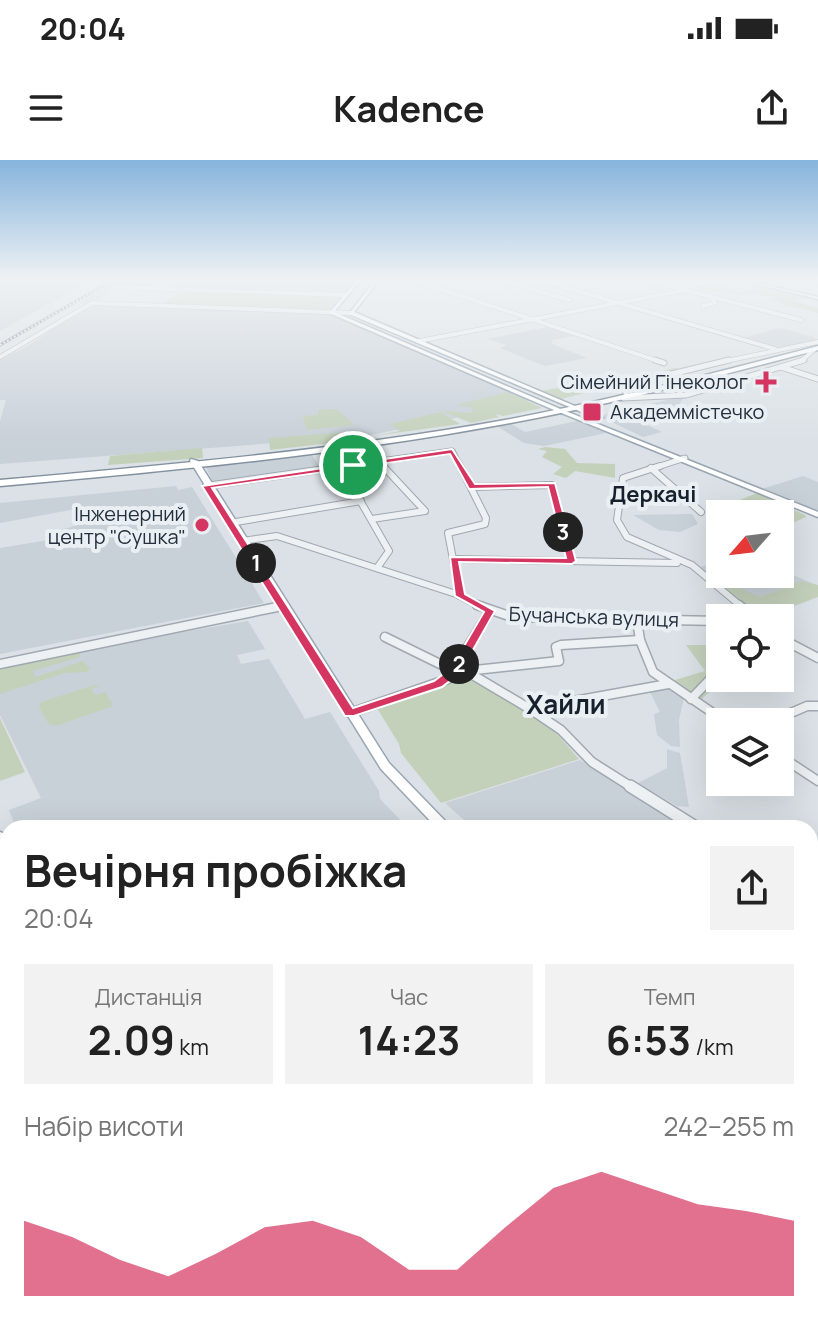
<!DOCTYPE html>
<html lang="uk">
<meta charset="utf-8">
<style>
:root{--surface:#fff;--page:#f2f2f2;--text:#222;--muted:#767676;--accent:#d53661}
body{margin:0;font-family:Manrope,sans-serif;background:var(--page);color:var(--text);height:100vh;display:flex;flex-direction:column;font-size:30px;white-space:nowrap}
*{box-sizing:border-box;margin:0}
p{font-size:26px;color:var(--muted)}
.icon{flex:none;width:44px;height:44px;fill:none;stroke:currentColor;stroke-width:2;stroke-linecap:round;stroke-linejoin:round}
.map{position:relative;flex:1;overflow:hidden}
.side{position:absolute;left:0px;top:660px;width:818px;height:514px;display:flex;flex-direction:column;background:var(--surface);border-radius:24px 24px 0 0;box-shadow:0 8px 32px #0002}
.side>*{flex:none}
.needle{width:52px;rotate:242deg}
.buttons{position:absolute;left:706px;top:340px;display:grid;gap:16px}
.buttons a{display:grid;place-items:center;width:88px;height:88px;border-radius:0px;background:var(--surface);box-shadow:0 8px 32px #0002;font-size:40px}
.pin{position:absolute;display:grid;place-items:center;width:68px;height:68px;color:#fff;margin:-34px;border:4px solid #fff;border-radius:50%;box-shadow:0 2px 8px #0007}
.km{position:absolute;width:40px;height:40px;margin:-20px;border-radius:50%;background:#222;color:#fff;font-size:22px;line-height:40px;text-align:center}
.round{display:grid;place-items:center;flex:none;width:84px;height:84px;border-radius:0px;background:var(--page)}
.overview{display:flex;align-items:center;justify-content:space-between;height:136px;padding:0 24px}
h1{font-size:44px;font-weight:700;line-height:60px}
.metrics{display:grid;grid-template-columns:repeat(3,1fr);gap:12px;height:136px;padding:8px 24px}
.metrics div{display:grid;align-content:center;border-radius:0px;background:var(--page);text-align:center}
.metrics b{font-size:40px;font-weight:700}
.metrics small{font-size:22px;font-weight:400}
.metrics p{font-size:22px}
.chart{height:224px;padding:16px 24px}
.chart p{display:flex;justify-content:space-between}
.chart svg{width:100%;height:144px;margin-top:8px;fill:var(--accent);opacity:.7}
.status{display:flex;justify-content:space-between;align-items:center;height:56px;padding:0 40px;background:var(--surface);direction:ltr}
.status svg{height:22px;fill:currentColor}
header{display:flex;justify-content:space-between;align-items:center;height:104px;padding:0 24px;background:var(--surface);font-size:36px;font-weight:700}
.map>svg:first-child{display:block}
</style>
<div class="status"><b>20:04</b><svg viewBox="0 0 49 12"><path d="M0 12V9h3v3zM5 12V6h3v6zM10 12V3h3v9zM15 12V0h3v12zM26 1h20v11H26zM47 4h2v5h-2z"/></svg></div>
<header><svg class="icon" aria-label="menu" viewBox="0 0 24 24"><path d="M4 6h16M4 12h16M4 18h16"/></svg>Kadence<svg class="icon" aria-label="share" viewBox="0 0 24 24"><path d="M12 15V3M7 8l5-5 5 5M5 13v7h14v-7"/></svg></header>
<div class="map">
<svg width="818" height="1173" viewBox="0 0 818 1173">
<rect width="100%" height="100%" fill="#dbe1e6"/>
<g fill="#c8d0d8">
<path d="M0,120H92L0,171Z"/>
<path d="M119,120H354L341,134L121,126L93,143L328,153L531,240L495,250L366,276L0,304V261L6,240H0V200L31,184L91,143H79Z"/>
<path d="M548,167L574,176L553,180L552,184L587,198L545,206L500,188L507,185L487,179Z"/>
<path d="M781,168L813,177L818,182L774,188L742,178Z"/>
<path d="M684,236L675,253L645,264L662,272L643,277L599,256Z"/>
<path d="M577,261L606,273L544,286L524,283L497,266L510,263L525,272Z"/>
<path d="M312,295L321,309L213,323L206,307Z"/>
<path d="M803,316L818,322V353L762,329Z"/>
<path d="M176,326L178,330L192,327L264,443L0,494V388L61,378L57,371L86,363L76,349L0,363V343Z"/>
<path d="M692,354L698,364L680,372L659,370L633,355Z"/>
<path d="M720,400V414H780V409L818,426L755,454L698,408Z"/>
<path d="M248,461L265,489L237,495L241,504L269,499L305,559L330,552L379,631L380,639L408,668H16L9,650L41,638L0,555V510L135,480Z"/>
<path d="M667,526L684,538L679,560L680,587L671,586L657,575L654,554L660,552L648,528Z"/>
<path d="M667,589L680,593L689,647L677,646L638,623L667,608Z"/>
<path d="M580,600L692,668H473L445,643Z"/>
<path d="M8,1133V1166H188L192,1173H0V1138Z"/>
</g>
<g fill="#c3d1bb">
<path d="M712,124L741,133L765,127L818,139V142L805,138L794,141L818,148V153L768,140L775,138L755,133L744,135L684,128Z"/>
<path d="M184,130L341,135L327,152L160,145Z"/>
<path d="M675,208L679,209L561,239L542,231C554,228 594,223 604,225Z"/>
<path d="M508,232L542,248L503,256L495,254L499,257L471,263L444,252C454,249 461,255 472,252L473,248L456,245Z"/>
<path d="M337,249L354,265L307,270L303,256L318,255V250Z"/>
<path d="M440,252L460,264L373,276L400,271L390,264Z"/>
<path d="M360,271L366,279L270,290L269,278Z"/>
<path d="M545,287L565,289L577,303L615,304V318L575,311L566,318L553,314L562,307L542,297L547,291L538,289Z"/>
<path d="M202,288L203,298L108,305L110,296Z"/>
<path d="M757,333L805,355L806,357L782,368L780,354H752L755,347L743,344L738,347L730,344Z"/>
<path d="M802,421L818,425V437L763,458L724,428L738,427L760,437Z"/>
<path d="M686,485H720V518H723L700,541L668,522L705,511Z"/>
<path d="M74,491L80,494V497L32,511L36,517L83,501L90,509L87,512L65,513L0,534V507Z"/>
<path d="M458,515L470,516L549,565L579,599L441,643L401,593L399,584L377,548L439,529Z"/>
<path d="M95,525L100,526L91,529L95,535L105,532L112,543L111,547L56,566L49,564L39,547L41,542Z"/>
<path d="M0,558L25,612L0,621Z"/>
</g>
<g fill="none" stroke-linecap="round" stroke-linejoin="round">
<defs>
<g id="minor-far5">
<path d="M413,120L661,202"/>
<path d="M501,120L569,140"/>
<path d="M540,120L775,189"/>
<path d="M647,120L801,160"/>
<path d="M114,127L345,135"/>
<path d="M683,127L727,120"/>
<path d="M703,146L715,143L712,138"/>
<path d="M419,181L686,130"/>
<path d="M0,197L92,143L351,153"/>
<path d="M721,202L818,182"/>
<path d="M800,202L815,189"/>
</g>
<g id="minor-far4">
<path d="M655,200L664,203"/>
<path d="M781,207L818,219"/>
<path d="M626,233L629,227L639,222L729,200"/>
<path d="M623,238L686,235L804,200"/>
<path d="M379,302L385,308"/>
<path d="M332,308L452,291L461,308"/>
<path d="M654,308L685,298"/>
</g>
<g id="minor-far3">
<path d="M460,306L486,358L485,364L448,373L460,436"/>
<path d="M660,306L623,318L617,360L627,377L692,405L742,447"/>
<path d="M651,308L701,352"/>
<path d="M342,309L389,391L377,408"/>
<path d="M206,326L346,306"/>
<path d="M472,327L552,325L572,401"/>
<path d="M372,359L425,351L383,306"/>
<path d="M230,363L361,341"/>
<path d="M242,381L277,376L456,434L481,447"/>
<path d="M454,399L677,403"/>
<path d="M278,447L282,446"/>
</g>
<g id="minor-far2">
<path d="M477,445L512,457L720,461"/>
<path d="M739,445L755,458"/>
<path d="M637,460L640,480L653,512L726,562"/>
<path d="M385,477L442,505L466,511L530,549L561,570L592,602L633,628"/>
<path d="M780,478L818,498"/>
<path d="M0,504L282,446"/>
<path d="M466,511L559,501L556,487L561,485L640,480"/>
<path d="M691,539L720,509"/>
<path d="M530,549L668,524"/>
<path d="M350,553L448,519L490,451"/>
<path d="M770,562L807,546H818"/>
<path d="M780,596L818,621"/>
</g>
<g id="minor-far1">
<path d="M630,626L697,668"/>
<path d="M810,734L818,738"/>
<path d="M0,749L8,746"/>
<path d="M0,844L8,840"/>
</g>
<g id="minor">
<path d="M0,967L8,963"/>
<path d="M810,1022L818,1027"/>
<path d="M0,1129L8,1124"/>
</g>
<g id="major">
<path d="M357,120H361L334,152L558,248L818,352V357L554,250L329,153Z"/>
<path d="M375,120H379L354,152L603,258L598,259L349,154Z"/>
<path d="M738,120H744L818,137V139Z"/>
<path d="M191,299L198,301L389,603L452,668H437L381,609L190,301Z"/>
<path d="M0,672L5,674L8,680V699L3,698L0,692Z"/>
<path d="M225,1166H248L251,1173H228Z"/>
<path d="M567,1166H595L592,1173H564Z"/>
</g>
<path id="highway" d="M818,186V190C714,217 611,245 505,264C338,295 169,311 0,326V320C169,305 338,290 505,260C611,240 714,213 818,186Z"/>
</defs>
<use href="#minor-far5" stroke="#a0a8b0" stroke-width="5"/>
<use href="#minor-far4" stroke="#a0a8b0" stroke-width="7"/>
<use href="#minor-far3" stroke="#a0a8b0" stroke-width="8"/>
<use href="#minor-far2" stroke="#a0a8b0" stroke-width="11"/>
<use href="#minor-far1" stroke="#a0a8b0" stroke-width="14"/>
<use href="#minor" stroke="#a0a8b0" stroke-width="17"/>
<use href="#major" stroke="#99a6b2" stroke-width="3"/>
<use href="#highway" stroke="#81909e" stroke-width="3"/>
<use href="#minor-far5" stroke="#edf1f4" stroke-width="4"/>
<use href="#minor-far4" stroke="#edf1f4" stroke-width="5"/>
<use href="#minor-far3" stroke="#edf1f4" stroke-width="6"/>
<use href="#minor-far2" stroke="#edf1f4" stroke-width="8"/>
<use href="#minor-far1" stroke="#edf1f4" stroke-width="11"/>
<use href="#minor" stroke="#edf1f4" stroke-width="14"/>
<use href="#major" fill="#fff" fill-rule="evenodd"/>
<use href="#highway" fill="#fff" fill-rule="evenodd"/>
<defs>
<g id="rail">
<path d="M0,124L16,120"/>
<path d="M0,185L113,120"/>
</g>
</defs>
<use href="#rail" stroke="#738290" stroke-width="3"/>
<use href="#rail" stroke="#eaeff4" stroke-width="2" stroke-dasharray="2" stroke-linecap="butt"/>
</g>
<linearGradient id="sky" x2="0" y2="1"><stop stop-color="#86b4dc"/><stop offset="0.42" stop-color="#eff2f4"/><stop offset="1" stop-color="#eff2f4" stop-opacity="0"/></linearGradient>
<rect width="818" height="284" fill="url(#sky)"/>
<path fill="#d53661" stroke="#fff" stroke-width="2" fill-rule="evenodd" d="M452,289L475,324L555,323L576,401L572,404L459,402L465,434L495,451L460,513L442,527L354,556H345L202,326ZM450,294L469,329L548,327L566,398L450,397L455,436L484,452L451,508L434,521L353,548L212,328Z"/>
<g fill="#d53661" stroke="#eaeff4" stroke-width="3">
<path d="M762 210h8v8h8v8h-8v8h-8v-8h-8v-8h8z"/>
<rect x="582" y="242" width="20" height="20" rx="4"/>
<circle cx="202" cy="365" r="8"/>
</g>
<g text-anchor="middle" stroke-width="8" stroke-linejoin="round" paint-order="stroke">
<g font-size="20" fill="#24303d" stroke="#eaeff4" text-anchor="end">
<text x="748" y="229">Сімейний Гінеколог</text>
<text x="610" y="259" text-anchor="start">Академмістечко</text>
<text x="186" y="361">Інженерний<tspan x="186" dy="23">центр "Сушка"</tspan></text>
</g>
<g font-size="20" fill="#24303d" stroke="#eaeff4">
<text transform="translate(594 457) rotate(2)" y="7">Бучанська вулиця</text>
</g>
<g font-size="22" font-weight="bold" fill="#17212d" stroke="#eaeff4">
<text x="653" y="342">Деркачі</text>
</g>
<g font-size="26" font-weight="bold" fill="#17212d" stroke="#eaeff4">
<text x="566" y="554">Хайли</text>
</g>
</g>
</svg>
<div class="buttons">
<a><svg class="needle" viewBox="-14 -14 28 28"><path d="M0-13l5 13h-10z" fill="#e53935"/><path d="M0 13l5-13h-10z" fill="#767676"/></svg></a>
<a><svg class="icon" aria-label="locate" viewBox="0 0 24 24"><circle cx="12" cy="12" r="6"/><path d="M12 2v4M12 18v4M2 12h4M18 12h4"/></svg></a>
<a><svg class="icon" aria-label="layers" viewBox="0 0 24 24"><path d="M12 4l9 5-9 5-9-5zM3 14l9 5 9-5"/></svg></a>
</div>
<div class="pin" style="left:353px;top:305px;background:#1e9e55"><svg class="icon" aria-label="arrive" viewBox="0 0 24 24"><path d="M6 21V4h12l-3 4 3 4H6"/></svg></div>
<b class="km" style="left:256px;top:403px">1</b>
<b class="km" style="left:459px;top:504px">2</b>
<b class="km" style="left:563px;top:372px">3</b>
<section class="side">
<div class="overview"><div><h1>Вечірня пробіжка</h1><p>20:04</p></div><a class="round"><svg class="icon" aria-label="share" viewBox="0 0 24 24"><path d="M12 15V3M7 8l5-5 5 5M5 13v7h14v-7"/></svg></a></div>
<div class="metrics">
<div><p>Дистанція</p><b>2.09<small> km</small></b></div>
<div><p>Час</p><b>14:23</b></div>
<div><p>Темп</p><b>6:53<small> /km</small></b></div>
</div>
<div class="chart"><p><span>Набір висоти</span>242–255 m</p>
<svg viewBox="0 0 160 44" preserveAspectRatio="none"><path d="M0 44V21L10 26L20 33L30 38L40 31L50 23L60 21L70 26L80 36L90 36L100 23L110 11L120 6L130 11L140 16L150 18L160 21V44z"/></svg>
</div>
</section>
</div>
